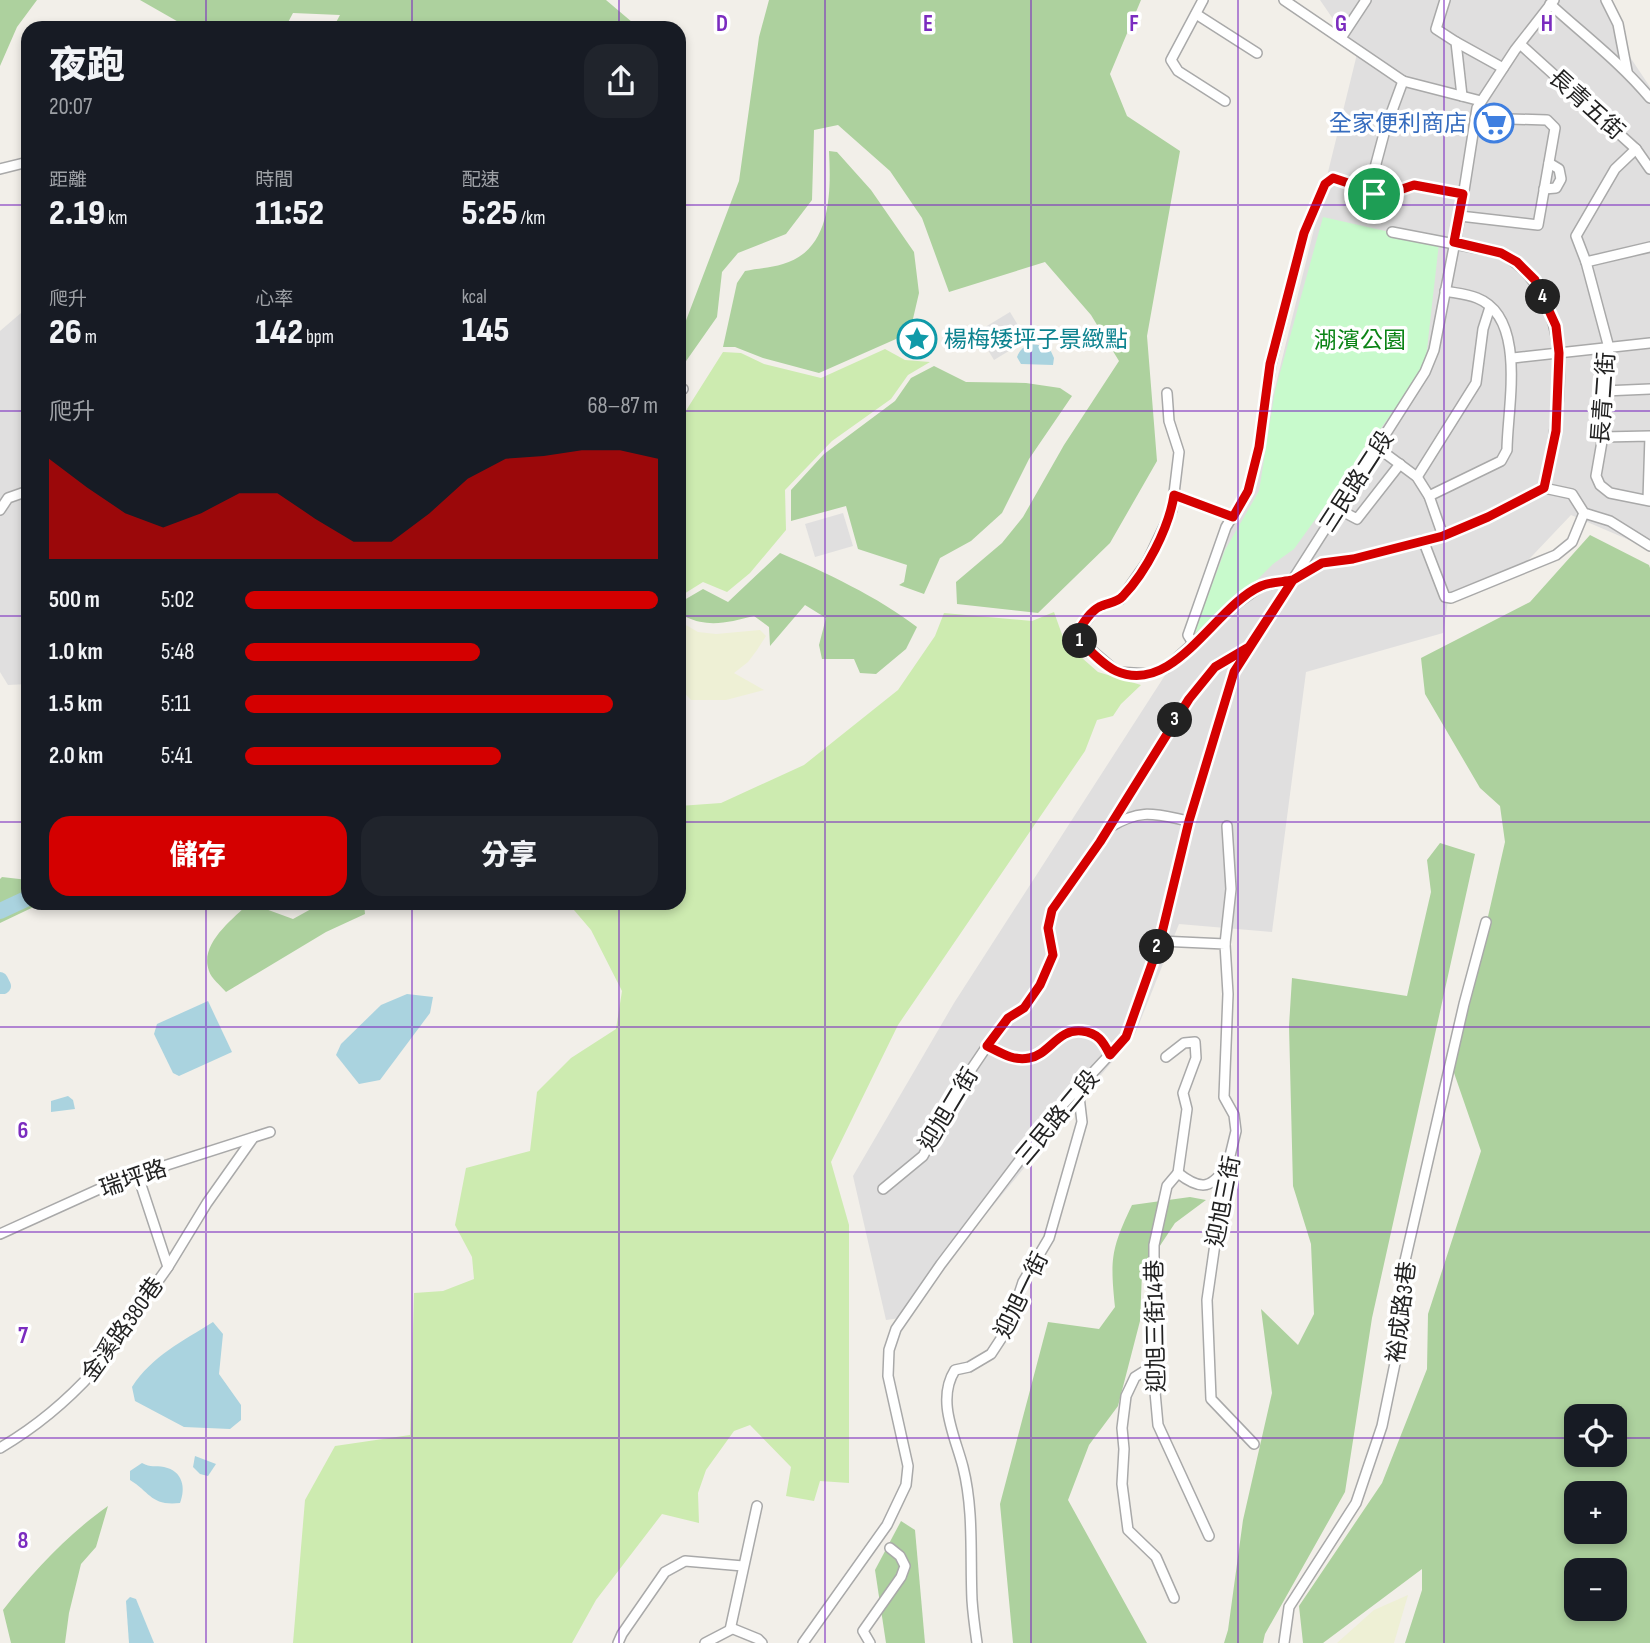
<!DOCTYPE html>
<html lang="zh-TW">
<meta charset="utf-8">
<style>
:root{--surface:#171b24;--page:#20242c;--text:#f1f3f6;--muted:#9ea1a6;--accent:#d40000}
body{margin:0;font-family:"Sofia Sans Condensed","Noto Sans TC",sans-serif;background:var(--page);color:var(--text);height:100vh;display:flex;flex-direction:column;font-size:26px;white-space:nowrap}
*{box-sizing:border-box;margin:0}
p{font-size:23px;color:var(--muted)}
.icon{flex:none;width:38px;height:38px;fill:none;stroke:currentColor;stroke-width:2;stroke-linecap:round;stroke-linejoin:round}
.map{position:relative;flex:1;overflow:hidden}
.side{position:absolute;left:21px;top:21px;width:665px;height:889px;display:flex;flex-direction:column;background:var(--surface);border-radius:21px;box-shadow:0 4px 10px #0003}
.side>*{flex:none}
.tools{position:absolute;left:1564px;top:1404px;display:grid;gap:14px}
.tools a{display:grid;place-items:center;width:63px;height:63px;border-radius:14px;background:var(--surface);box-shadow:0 4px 10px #0003;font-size:35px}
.pin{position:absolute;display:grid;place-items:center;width:60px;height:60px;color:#fff;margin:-30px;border:4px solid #fff;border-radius:50%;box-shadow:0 2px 7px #0007}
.km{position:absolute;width:35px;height:35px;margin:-18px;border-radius:50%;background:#222;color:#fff;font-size:19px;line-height:35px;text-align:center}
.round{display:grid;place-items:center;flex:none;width:74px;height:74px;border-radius:21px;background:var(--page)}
.overview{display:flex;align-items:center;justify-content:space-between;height:119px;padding:0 28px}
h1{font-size:38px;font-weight:800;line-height:52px}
.stats{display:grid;grid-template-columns:repeat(3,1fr);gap:10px;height:119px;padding:7px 28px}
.stats div{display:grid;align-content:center}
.stats b{font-size:35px;font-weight:800}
.stats small{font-size:19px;font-weight:400}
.stats p{font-size:19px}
.chart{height:196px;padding:14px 28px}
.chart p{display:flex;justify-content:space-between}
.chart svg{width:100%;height:126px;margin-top:7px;fill:var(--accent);opacity:.7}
.button{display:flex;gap:14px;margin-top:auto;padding:14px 28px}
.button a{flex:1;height:80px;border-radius:21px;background:var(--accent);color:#fff;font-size:28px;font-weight:800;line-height:80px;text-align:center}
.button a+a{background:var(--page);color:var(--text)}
ul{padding:0 28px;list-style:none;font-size:23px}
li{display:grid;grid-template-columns:112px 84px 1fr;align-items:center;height:52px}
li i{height:18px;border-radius:9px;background:var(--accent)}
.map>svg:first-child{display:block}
</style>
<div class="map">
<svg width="1650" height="1643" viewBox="0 0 1650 1643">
<rect width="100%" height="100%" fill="#f2efe9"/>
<g fill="#e0dfdf">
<path d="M1320,0H1601L1618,39L1650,87V549L1571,515L1517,572L1449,594L1443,633L1306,672L1272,932L1179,924L1135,1034L900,1318L886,1320L853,1176L954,1003L1198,624L1260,449L1357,54Z"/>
<path d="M28,307V684L8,685L0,672V331Z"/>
<path d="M1010,312L1027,340L994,360L977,332Z"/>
<path d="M843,513L853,546L815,557L805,524Z"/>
</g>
<g fill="#eef0d5">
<path d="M686,625L698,632L716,634L760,630L766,636L757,650L748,662L734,673L764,690L726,700H691L679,687V629Z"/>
<path d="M1408,1595L1394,1643H1337L1374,1610Z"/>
</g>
<g fill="#cdebb0">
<path d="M885,349L905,360L930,362L908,375L891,399L832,441L785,490L786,530L750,573L727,592L703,582L679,597V566L681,564L679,560V429L687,409L723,352L741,353L764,364L821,378Z"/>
<path d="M1054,612L1065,643L1098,672L1141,685L1121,704L1113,716L1097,720L1085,751L898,1025L831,1162L849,1225V1483L820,1481L814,1501L786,1496L791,1467L750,1425L734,1431L706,1470L698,1493L699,1523L662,1514L596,1600L572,1643H293L305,1500L335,1446L410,1435L414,1293L443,1291L474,1279L472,1257L455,1225L466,1168L530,1151L537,1092L571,1058L616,1029L622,991L591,930L568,903H679V806L721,803L804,765L898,690L935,636L944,613L1032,621Z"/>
</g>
<g fill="#add19e" fill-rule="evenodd">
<path d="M0,0H37L17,27L0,66Z"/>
<path d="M140,0H606L639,28H333L340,15L293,13L285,28H178L182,24Z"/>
<path d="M769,0H1141L1110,74L1127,116L1180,151L1147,336L1157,461L1110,543L1038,613L957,604L956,582L1002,543L1023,517L1064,445L1119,361L1091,315L1045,262L949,292L922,218L890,171L838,125L814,130L812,200L786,234L738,253L722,272L717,317L684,364H679V339L739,181L759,37Z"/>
<path d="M829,151L837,152L871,190L914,252L919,293L912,323L896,339L819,373L763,358L735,347H723L737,283L745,271C757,268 771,268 783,264C832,250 831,191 829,151Z"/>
<path d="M934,366L966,382L1026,383L1060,388L1072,396L1029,459L1002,513L971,541L940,558L924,594L899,585L904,582L907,565L858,549L846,506L791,521V490L824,454L895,401L911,378Z"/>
<path d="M1590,535L1649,565L1650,568V1643H1405L1422,1590V1569L1323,1643H1303L1299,1606L1382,1483L1427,1369L1428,1314L1481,1151L1453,1070L1505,842L1500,806L1480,788L1425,694L1421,658L1530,602ZM1577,1416H1615V1454H1577ZM1577,1493H1615V1531H1577ZM1577,1570H1615V1608H1577Z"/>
<path d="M780,553C825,572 878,597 917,627L906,649L876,674L860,673L854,659H822L819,645L826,618L805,605L770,646L769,627L754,616C730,622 709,628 686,617L679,622V603L703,589L728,602Z"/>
<path d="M1440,843L1475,854L1372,1318L1345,1492L1265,1634L1263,1643H1224L1228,1630L1243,1520L1272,1393L1261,1309L1298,1345L1314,1314L1311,1244L1293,1186L1289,1026L1292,978L1407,996L1431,892L1427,860Z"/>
<path d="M2,877L28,880V903H42L0,923V879Z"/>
<path d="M249,903L293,919L322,903H364L365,914L326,932L226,992C221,986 211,978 209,971C199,944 232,920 249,903Z"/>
<path d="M1190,1197L1206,1200L1175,1223L1142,1273L1140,1321L1118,1406L1089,1445L1068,1500L1147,1643H1013L1000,1504L1048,1322L1099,1329L1115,1307C1110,1259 1111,1249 1132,1205Z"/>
<path d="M108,1506L96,1547L81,1564L69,1613L65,1643H11L3,1610C33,1572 68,1534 108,1506Z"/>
<path d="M901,1521L915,1530L925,1643H886L875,1570Z"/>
</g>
<path fill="#c8facc" d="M1323,217L1439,243L1425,367L1294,549L1273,564L1233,604L1192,637L1225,550L1259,491L1275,391Z"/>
<g fill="#aad3df">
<path d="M1033,344L1049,347L1054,358L1053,365L1021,364L1017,357C1020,349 1024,346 1033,344Z"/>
<path d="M407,994L433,997L430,1013L380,1080L359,1084L336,1055L341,1044L381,1005Z"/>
<path d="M208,1001L232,1052L179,1076L173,1073L154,1034L157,1024Z"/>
<path d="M68,1096L73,1100L75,1109L51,1112V1101Z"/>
<path d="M213,1322L223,1334L219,1374L241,1405V1420L230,1429L184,1427L135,1401L132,1387C152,1356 183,1341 213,1322Z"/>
<path d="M195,1456L216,1464L208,1476L200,1474L193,1467Z"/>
<path d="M142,1463C151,1468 155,1465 164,1467C183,1471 186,1488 180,1503C151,1506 151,1493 130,1480V1471Z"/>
<path d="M130,1597L136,1599L154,1643H129L126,1601Z"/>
</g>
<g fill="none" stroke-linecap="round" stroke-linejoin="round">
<g stroke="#aad3df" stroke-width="16">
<path d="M0,911L28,898"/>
<path d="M0,980L3,986H0"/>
</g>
<defs>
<g id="minor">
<path d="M1203,0L1171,60L1178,71L1225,101"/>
<path d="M1284,0L1403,81L1481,101"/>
<path d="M1445,0L1436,29L1456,42L1462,96"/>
<path d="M1606,0L1618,24L1627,71"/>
<path d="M1550,4C1584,35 1621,63 1650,98"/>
<path d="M1196,14L1257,53"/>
<path d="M1341,38L1366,0"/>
<path d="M1456,42L1503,68"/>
<path d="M1520,44L1636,149L1650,169"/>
<path d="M0,169L28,162"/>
<path d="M1544,189L1556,188L1561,179L1559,169L1549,163"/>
<path d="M1369,190L1385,130L1403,81"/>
<path d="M1460,216L1538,225L1555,128L1547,120L1475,118"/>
<path d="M1392,232L1501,253C1582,299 1560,413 1544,488"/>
<path d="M1650,247L1586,262L1609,348L1604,391V430L1596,476L1600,485L1610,493L1650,501"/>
<path d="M1586,262L1576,236L1615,169L1636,149"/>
<path d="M1513,358L1650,343"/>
<path d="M679,389H683"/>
<path d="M1604,391L1650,389"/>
<path d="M1167,393L1169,421L1179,452L1172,510L1147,562L1121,599L1096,608L1075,636L1117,672L1150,674L1166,668L1240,601L1261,586L1293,580L1322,563L1354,559L1443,536L1488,517L1544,488L1572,494L1584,513L1610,521L1650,546"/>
<path d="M1603,437L1650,436L1648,500"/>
<path d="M1378,448L1417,477L1429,496L1443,536"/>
<path d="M1417,477L1476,383L1483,329L1490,307"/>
<path d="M1174,495L1233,517"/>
<path d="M1429,496L1501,461L1507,450C1507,409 1528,318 1477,298C1467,294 1455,293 1445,291"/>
<path d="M1338,509L1357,519L1400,464"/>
<path d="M0,510L8,498L28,491"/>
<path d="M1423,540L1445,597L1451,598L1556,555L1572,542L1584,513"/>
<path d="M1193,643L1188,635L1226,527L1248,491L1259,447L1271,364L1304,233L1325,184L1333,178L1383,196L1414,185L1463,194"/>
<path d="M1110,827C1142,808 1154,814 1189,821"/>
<path d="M1160,941L1225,944L1228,994L1224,1097L1234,1115L1236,1131L1228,1164L1230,1182L1218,1223L1207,1300L1211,1399L1254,1444"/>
<path d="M1225,944L1231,889L1227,826"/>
<path d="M987,1046C1001,1053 1013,1061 1029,1058C1049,1055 1058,1029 1082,1031C1098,1033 1103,1041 1110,1055"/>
<path d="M1166,1057L1184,1043L1195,1042L1196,1058L1183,1093L1187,1109L1178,1173"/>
<path d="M883,1189L923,1156L960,1086L987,1046L1008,1018L1024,1008L1040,985L1053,955L1048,928L1052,910L1100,842L1189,699L1215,667L1248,647"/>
<path d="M0,1234L117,1181L270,1132"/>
<path d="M168,1267L207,1203L253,1138"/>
<path d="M1154,1365L1135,1377L1126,1396L1122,1428L1124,1449L1122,1484L1128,1530L1156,1557L1174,1598"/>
<path d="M0,1448C36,1427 66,1402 94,1371L168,1267L138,1176"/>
<path d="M1209,1536L1158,1425L1154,1381V1245L1167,1186L1178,1173C1202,1192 1212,1188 1228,1164"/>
<path d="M731,1628L758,1639L762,1643"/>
<path d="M618,1643L622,1634L665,1572L685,1561L743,1566"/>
<path d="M705,1643L730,1630L757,1506"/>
<path d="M803,1643L887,1525L906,1485L908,1466L888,1376L889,1350L896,1329L941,1264L1057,1111L1126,1037L1160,941L1189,821L1234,672L1425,372L1434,350L1460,216L1477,108L1515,50L1554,0"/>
<path d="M870,1643L863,1631L901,1577L905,1566L900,1556L890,1548"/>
<path d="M977,1643C975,1629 973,1615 972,1600C970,1556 974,1511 963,1467C955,1436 936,1400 955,1370L969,1367L991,1354L1008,1328L1023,1282L1049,1238L1082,1122L1078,1088"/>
<path d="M1284,1643L1289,1607L1356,1503L1382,1426L1399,1344L1401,1278L1464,1004L1486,922"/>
</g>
</defs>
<use href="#minor" stroke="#a9a9a9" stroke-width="12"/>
<use href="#minor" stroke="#fff" stroke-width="9"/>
</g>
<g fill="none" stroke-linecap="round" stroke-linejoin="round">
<defs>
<path id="route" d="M1374,194L1369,190L1333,178L1325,184L1304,233L1270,364L1259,447L1248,491L1233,517L1174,495C1169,528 1146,572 1123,596C1117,603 1106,603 1099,607C1089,612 1081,627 1075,636C1087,647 1101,664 1116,671C1174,697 1215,606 1261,586C1270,582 1283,582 1293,580L1234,672L1189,821L1160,941L1126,1037L1110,1055C1103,1041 1098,1033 1082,1031C1058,1028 1049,1055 1029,1058C1013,1061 1001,1053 987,1046L1008,1018L1024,1008L1040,985L1053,955L1048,928L1052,910L1100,842L1189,699L1215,667L1249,647L1293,580L1322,563L1353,559L1443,536L1488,517L1544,488L1556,431L1559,353L1556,326L1535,280L1517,262L1501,253L1454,242L1463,194L1414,185L1382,196L1374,194"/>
</defs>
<use href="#route" stroke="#fff" stroke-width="14"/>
<use href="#route" stroke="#d40000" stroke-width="9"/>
</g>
<path fill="none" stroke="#7b2cbf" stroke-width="2" stroke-opacity="0.55" d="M206,0V28M412,0V28M619,0V28M825,0V1643M1031,0V1643M1238,0V1643M1444,0V1643M0,205H28M679,205H1650M0,411H28M679,411H1650M0,616H28M679,616H1650M0,822H28M679,822H1650M206,903V1643M412,903V1643M619,903V1643M0,1027H1650M0,1232H1650M0,1438H1577M1615,1438H1650"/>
<defs>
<symbol id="supermarket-ring" viewBox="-11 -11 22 22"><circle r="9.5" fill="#fff" stroke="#3f7fe0" stroke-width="1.5"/><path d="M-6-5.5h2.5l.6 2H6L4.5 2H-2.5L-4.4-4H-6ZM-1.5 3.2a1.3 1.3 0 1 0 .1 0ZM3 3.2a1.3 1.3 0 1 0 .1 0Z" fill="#3f7fe0"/></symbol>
<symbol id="sight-ring" viewBox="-11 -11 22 22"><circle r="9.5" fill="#fff" stroke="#0f9aa8" stroke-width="1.5"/><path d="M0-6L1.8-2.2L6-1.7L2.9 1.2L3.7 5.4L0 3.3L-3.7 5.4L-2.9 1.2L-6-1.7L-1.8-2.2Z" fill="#0f9aa8"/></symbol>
</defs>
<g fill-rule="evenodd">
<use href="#supermarket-ring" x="1472" y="101" width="44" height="44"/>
<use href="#sight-ring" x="895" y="317" width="44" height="44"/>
</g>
<g text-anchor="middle" stroke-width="7" stroke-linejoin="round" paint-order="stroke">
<g font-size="23" fill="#222" stroke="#fff">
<text transform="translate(1587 104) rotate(42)" y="8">長青五街</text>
<text transform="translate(1603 398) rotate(-86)" y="8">長青二街</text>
<text transform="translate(1356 481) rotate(-57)" y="8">三民路二段</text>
<text transform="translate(948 1109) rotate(-59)" y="8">迎旭二街</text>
<text transform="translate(1057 1117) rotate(-50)" y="8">三民路二段</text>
<text transform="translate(133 1178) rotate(-19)" y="8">瑞坪路</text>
<text transform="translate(1223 1201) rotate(-79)" y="8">迎旭三街</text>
<text transform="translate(1021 1295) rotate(-64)" y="8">迎旭一街</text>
<text transform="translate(1401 1312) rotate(-83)" y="8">裕成路3巷</text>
<text transform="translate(1155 1326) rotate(-91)" y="8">迎旭三街14巷</text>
<text transform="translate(122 1329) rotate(-54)" y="8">金溪路380巷</text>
</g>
<g font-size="23" fill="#366cbe" stroke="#fff" text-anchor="end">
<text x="1467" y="131">全家便利商店</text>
</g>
<g font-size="23" fill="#0d838f" stroke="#fff" text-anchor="start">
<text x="944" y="347">楊梅矮坪子景緻點</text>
</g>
<g font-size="23" fill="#0c8416" stroke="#fff">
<text x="1360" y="348">湖濱公園</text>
</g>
</g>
<g font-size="23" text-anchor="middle" font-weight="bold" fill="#7b2cbf" stroke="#fff" stroke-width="7" stroke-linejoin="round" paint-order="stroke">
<text x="722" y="31">D</text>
<text x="928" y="31">E</text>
<text x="1134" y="31">F</text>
<text x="1341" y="31">G</text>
<text x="1547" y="31">H</text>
<text x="23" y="1138">6</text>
<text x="23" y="1343">7</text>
<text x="23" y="1548">8</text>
</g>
</svg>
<div class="tools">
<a><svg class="icon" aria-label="locate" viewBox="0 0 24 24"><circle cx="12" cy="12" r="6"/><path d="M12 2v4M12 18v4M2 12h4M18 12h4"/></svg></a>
<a>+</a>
<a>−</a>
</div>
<div class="pin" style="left:1374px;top:194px;background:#1e9e55"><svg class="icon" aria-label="arrive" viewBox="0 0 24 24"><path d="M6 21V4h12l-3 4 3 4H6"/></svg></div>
<b class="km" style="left:1080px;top:641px">1</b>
<b class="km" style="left:1157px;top:947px">2</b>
<b class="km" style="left:1175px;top:720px">3</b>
<b class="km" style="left:1543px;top:297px">4</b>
<section class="side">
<div class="overview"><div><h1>夜跑</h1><p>20:07</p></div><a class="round"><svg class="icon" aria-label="share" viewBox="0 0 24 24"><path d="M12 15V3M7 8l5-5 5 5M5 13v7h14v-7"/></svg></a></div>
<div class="stats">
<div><p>距離</p><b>2.19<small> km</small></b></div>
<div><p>時間</p><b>11:52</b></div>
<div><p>配速</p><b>5:25<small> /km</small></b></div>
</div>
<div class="stats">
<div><p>爬升</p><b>26<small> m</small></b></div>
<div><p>心率</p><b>142<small> bpm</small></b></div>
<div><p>kcal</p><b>145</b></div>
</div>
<div class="chart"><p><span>爬升</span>68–87 m</p>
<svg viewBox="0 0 160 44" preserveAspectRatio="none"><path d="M0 44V9L10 19L20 28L30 33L40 28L50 21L60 21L70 30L80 38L90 38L100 28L110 16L120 9L130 8L140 6L150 6L160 9V44z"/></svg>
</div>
<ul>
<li><b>500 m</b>5:02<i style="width:100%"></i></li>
<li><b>1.0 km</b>5:48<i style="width:57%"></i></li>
<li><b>1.5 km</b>5:11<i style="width:89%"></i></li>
<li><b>2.0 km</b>5:41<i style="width:62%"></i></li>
</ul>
<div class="button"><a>儲存</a><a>分享</a></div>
</section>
</div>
